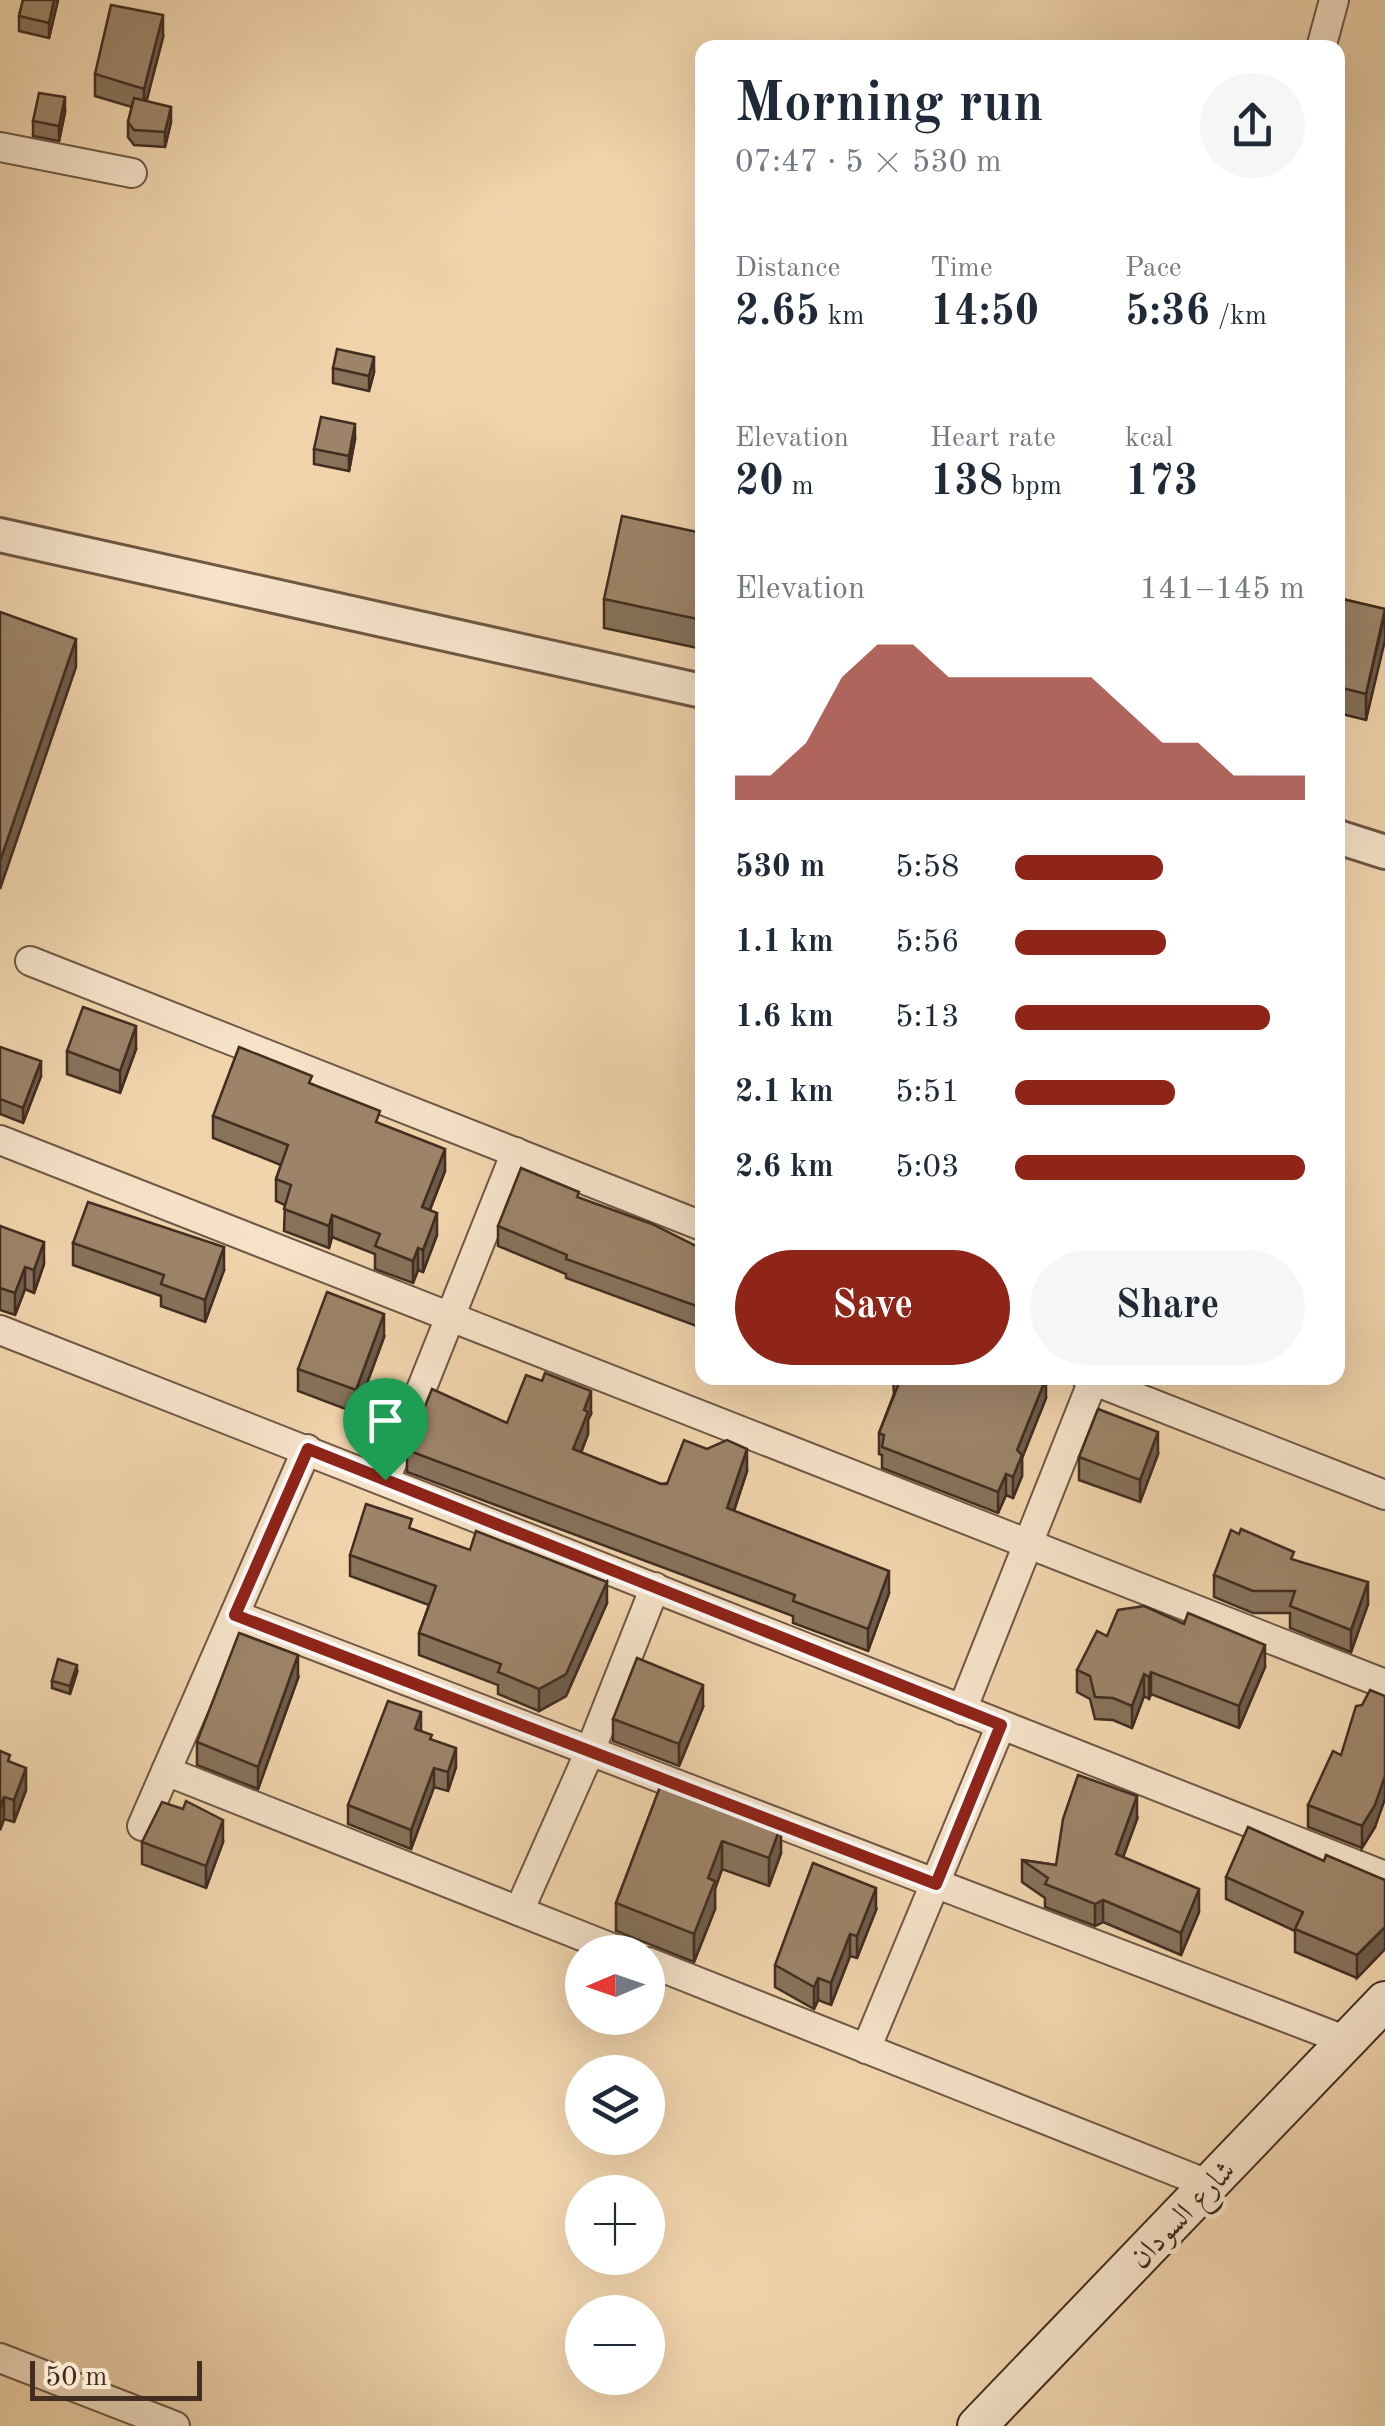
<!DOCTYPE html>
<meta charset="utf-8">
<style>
:root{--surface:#fff;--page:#f6f6f7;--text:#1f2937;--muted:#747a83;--accent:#8f2418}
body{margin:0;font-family:"Old Standard TT",Amiri,serif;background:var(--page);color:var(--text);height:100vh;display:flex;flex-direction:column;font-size:38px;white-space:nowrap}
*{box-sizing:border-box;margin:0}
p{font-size:32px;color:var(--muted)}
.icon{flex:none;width:55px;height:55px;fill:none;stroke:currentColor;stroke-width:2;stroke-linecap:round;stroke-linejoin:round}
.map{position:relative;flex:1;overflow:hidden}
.side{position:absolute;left:695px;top:40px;width:650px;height:1345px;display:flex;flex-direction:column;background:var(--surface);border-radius:20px;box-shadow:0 10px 40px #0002}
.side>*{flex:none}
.needle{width:65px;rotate:268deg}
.buttons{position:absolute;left:565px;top:1935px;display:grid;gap:20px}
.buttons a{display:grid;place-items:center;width:100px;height:100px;border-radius:50%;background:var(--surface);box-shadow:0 10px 40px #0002;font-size:50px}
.scale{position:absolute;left:30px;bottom:25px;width:172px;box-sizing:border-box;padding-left:10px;border:5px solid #422d21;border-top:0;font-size:28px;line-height:35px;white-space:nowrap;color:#422d21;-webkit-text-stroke:8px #f6e3c9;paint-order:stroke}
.pin{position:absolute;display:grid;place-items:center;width:85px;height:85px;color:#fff;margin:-102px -42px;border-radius:50% 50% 50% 0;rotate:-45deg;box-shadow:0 0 10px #0007}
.pin .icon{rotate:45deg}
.round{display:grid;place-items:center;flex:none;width:105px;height:105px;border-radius:52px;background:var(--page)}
.overview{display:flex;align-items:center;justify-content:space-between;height:170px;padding:0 40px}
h1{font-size:55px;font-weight:700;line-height:75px}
.figures{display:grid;grid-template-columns:repeat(3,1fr);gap:15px;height:170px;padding:10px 40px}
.figures div{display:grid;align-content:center}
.figures b{font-size:42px;font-weight:700}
.figures small{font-size:28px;font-weight:400}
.figures p{font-size:28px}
.chart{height:280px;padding:20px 40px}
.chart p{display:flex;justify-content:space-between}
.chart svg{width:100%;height:180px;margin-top:10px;fill:var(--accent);opacity:.7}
.cta{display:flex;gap:20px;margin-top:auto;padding:20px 40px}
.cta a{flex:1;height:115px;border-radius:60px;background:var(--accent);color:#fff;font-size:40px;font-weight:700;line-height:115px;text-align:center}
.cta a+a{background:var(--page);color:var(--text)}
ul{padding:0 40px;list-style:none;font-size:32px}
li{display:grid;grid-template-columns:160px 120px 1fr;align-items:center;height:75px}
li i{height:25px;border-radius:12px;background:var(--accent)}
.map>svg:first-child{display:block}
</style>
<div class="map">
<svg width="1385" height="2426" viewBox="0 0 1385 2426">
<rect width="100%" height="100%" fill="#f1d4ac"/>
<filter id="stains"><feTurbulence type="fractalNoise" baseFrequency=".002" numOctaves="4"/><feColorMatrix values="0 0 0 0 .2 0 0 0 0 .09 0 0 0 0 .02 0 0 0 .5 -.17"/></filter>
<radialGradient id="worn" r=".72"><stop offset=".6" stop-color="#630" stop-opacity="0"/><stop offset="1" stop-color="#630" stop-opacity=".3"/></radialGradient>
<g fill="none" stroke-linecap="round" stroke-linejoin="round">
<defs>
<g id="minor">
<path d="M1321,48L1334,0"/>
<path d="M0,147L132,173"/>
<path d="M30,961L702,1226"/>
<path d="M0,1140L1385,1684"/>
<path d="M0,1330L1385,1876"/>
<path d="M1087,1378L1385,1495"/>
<path d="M385,1480L516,1152"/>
<path d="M235,1615L1347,2041"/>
<path d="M962,1710L1094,1378"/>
<path d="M166,1771L622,1952"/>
<path d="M142,1826L307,1449"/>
<path d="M519,1911L590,1751L655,1587"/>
<path d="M648,1962L1210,2185"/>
<path d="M866,2049L1001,1725"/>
<path d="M0,2358L175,2426"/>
</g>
<g id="tertiary">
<path d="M0,535L702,691"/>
<path d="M1338,837L1385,852"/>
</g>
<path id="secondary" d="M977,2426L1385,2001"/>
</defs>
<use href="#minor" stroke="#6e5744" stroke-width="32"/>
<use href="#tertiary" stroke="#6e5744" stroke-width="38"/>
<use href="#secondary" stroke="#422d21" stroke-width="42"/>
<use href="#minor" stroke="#f6e3c9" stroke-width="28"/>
<use href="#tertiary" stroke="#f6e3c9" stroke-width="32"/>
<use href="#secondary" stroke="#f6e3c9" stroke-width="38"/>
</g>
<g fill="#87725a" stroke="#422d21" stroke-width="2.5">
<path d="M23,0H58L49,38L19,31V16Z"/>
<path d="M163,37L146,101L171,122L165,147L134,145L128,137V122L132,107L95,96V74Z"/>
<path d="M65,112L59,141L33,136V121Z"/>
<path d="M333,368L374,372L369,391L333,383Z"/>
<path d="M355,439L349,471L314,464V449Z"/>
<path d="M702,533V649L604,628V599Z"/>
<path d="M1338,598L1385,609L1366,720L1338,713Z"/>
<path d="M0,1047L41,1076L23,1123L0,1114Z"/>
<path d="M136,1049L120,1093L67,1074V1051Z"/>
<path d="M312,1084L380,1124L445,1171L430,1210L437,1235L423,1272L418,1270L413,1283L375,1269V1254L332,1237L329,1248L284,1231L285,1205L276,1201V1179L281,1165L213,1138V1116Z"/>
<path d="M579,1198L702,1249V1328L566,1278V1274L498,1246V1226Z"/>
<path d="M0,1226L44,1264L34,1293L25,1289L15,1315L0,1310Z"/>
<path d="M73,1243L224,1270L205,1322L161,1306V1296L73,1265Z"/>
<path d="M384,1337L356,1413L298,1391V1369Z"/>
<path d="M893,1378H960L974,1383L1046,1398L1022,1458V1476L1013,1498L1006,1495L998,1513L882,1468V1455L879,1454V1433L894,1394Z"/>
<path d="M591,1414L588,1420V1434L581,1453L661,1484L747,1471L734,1511L889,1593L868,1651L793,1623V1616L407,1472V1450L507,1423Z"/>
<path d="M1158,1454L1140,1502L1079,1480V1457Z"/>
<path d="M412,1529L607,1603L566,1696L539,1711L498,1694V1685L419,1655V1633L429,1605L350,1576V1555Z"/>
<path d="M1294,1560L1368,1604L1351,1652L1290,1628V1613H1253L1214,1597V1575Z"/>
<path d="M1107,1636L1265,1667L1239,1728L1151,1694L1149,1699L1144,1696L1132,1728L1113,1720L1095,1719L1090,1699L1077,1692V1670Z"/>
<path d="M77,1672L70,1694L52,1688V1681Z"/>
<path d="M298,1678L258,1789L197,1765V1742Z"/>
<path d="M703,1707L679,1766L613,1741V1719Z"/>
<path d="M421,1731L432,1740L456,1767L448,1791L434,1787L411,1849L348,1824V1805Z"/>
<path d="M0,1751L10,1762L26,1790L14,1822L4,1819L0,1830Z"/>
<path d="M660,1787L781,1853L769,1886L722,1869L715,1889V1909L694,1962L616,1931V1903Z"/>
<path d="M1308,1805L1375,1827L1362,1848L1308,1827Z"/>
<path d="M1137,1819L1123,1857L1199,1912L1181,1955L1103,1922L1095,1926L1045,1907V1898L1022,1882V1860L1056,1865Z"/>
<path d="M142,1842H223L206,1888L142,1864Z"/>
<path d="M1324,1861L1385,1880V1949L1357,1978L1295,1952V1931L1226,1899V1877Z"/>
<path d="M876,1910L857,1958L850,1956L831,2005L818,2000L814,2009L775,1987V1965Z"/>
</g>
<g fill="#6e5c4a" stroke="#422d21" stroke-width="2.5">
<path d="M54,0H58L49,38V23Z"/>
<path d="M163,15V37L144,111V89Z"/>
<path d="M65,97V112L59,141V126Z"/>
<path d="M171,107V122L165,147V132Z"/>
<path d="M374,357V372L369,391V376Z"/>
<path d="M355,424V439L349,471V456Z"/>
<path d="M1385,614V640L1366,720V694Z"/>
<path d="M76,639V667L0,889V861Z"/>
<path d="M136,1026V1049L120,1093V1071Z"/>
<path d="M41,1061V1076L23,1123V1108Z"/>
<path d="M445,1149V1171L422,1229V1207Z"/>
<path d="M437,1213V1235L423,1272V1250Z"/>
<path d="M332,1215V1237L329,1248V1226Z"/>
<path d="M44,1242V1264L34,1293V1270Z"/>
<path d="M224,1247V1270L205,1322V1300Z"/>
<path d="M418,1248V1270L413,1283V1261Z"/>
<path d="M25,1267V1289L15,1315V1293Z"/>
<path d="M384,1314V1337L356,1413V1390Z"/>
<path d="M1046,1378V1398L1022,1458V1476L1013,1498V1477L1017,1450Z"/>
<path d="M591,1391V1414L588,1420V1434L573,1472V1449L584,1410Z"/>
<path d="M1158,1432V1454L1140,1502V1480Z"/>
<path d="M747,1449V1471L727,1531V1508Z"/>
<path d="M1006,1474V1495L998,1513V1492Z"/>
<path d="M889,1571V1593L868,1651V1629Z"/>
<path d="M607,1582V1603L566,1696L539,1711V1689Z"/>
<path d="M1368,1582V1604L1351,1652V1630Z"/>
<path d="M1265,1645V1667L1239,1728V1706Z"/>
<path d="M298,1655V1678L258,1789V1767Z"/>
<path d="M77,1665V1672L70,1694V1686Z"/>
<path d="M1151,1672V1694L1149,1699V1677Z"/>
<path d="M1144,1674V1696L1132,1728V1706Z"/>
<path d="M703,1685V1707L679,1766V1744Z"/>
<path d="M421,1712V1732L415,1729Z"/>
<path d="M456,1748V1767L448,1791V1772Z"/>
<path d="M26,1768V1790L14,1822V1800Z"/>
<path d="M434,1768V1787L411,1849V1830Z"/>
<path d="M1385,1776V1799L1375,1827L1362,1848V1826Z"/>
<path d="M1137,1796V1819L1116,1876V1854Z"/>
<path d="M4,1797V1819L0,1830V1808Z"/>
<path d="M223,1820V1842L206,1888V1866Z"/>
<path d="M781,1825V1853L769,1886V1858Z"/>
<path d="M722,1841V1869L715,1889V1909L694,1962V1934L708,1878Z"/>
<path d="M876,1888V1910L857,1958V1936Z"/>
<path d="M1199,1889V1912L1181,1955V1933Z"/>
<path d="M1103,1900V1922L1095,1926V1904Z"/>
<path d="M1385,1927V1949L1357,1978V1955Z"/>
<path d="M850,1934V1956L831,2005V1983Z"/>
<path d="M818,1978V2000L814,2009V1987Z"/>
</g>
<g fill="#9d8469" stroke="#422d21" stroke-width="2.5">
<path d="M23,0H54L49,23L19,16Z"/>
<path d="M111,5L163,15L144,89L95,74Z"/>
<path d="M39,93L65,97L59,126L33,121Z"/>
<path d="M134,98L171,107L165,132L134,130L128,122Z"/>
<path d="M337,349L374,357L369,376L333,368Z"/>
<path d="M321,417L355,424L349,456L314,449Z"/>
<path d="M622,516L702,533V620L604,599Z"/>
<path d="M1338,598L1385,609L1366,694L1338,687V662L1340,652L1338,651Z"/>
<path d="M0,612L76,639L0,861Z"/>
<path d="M83,1007L136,1026L120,1071L67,1051Z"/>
<path d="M0,1047L41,1061L23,1108L0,1099Z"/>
<path d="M239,1047L312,1076L309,1083L380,1111L376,1122L445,1149L422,1207L437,1213L423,1250L418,1248L413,1261L375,1246L380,1234L332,1215L329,1226L284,1209L291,1185L276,1179L288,1145L213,1116Z"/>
<path d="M521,1168L579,1192L577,1197L652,1224L702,1249V1308L566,1259L567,1255L498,1226Z"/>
<path d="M88,1202L224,1247L205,1300L161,1284L164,1275L73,1243Z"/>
<path d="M0,1226L44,1242L34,1270L25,1267L15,1293L0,1288Z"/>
<path d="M327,1292L384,1314L356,1390L298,1369Z"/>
<path d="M545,1373L591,1391L584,1410L588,1412L573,1449L661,1484H667L684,1440L707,1449L727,1440L747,1449L727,1508L889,1571L868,1629L793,1601L795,1595L407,1450L432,1389L507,1423L526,1375L542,1381Z"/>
<path d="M901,1378H960L974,1383L976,1378H1046L1017,1450L1022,1455L1013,1477L1006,1474L998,1492L882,1447L884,1435L879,1433Z"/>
<path d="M1098,1409L1158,1432L1140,1480L1079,1457Z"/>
<path d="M366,1504L412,1519L409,1528L470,1550L476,1531L607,1582L566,1674L539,1689L498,1672L501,1664L419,1633L436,1586L350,1555Z"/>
<path d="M1241,1529L1294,1552L1291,1559L1368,1582L1351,1630L1290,1606L1295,1591H1253L1214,1575L1231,1530L1239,1534Z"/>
<path d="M1144,1606L1184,1624L1188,1613L1265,1645L1239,1706L1151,1672L1149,1677L1144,1674L1132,1706L1113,1698L1095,1697L1090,1676L1077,1670L1097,1631L1107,1636L1118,1610Z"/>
<path d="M239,1633L298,1655L258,1767L197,1742Z"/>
<path d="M637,1658L703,1685L679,1744L613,1719Z"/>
<path d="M58,1659L77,1665L70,1686L52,1681Z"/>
<path d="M1370,1690L1385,1696V1776L1375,1805L1362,1826L1308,1805L1333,1751L1341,1755L1356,1706L1362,1705Z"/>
<path d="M388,1701L421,1712L415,1729L432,1735L430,1739L456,1748L448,1772L434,1768L411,1830L348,1805Z"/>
<path d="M0,1751L10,1755L8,1761L26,1768L14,1800L4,1797L0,1808Z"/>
<path d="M1078,1775L1137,1796L1116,1854L1199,1889L1181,1933L1103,1900L1095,1904L1045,1884L1048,1878L1022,1860L1056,1865L1063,1819Z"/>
<path d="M660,1787L752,1823L755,1816L781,1825L769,1858L722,1841L708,1878L715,1881L694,1934L616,1903Z"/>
<path d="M186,1801L223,1820L206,1866L142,1842L162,1802L183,1809Z"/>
<path d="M1248,1827L1324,1861L1326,1855L1385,1880V1927L1357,1955L1295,1929L1303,1912L1226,1877Z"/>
<path d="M813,1863L876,1888L857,1936L850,1934L831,1983L818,1978L814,1987L775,1965Z"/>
</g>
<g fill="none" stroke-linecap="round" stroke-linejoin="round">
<defs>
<path id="route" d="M308,1449L1001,1725L936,1884L235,1615Z"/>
</defs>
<use href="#route" stroke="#fff" stroke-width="20"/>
<use href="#route" stroke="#8f2418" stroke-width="12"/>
</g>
<g text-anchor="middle" stroke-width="9" stroke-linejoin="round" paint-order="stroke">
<g font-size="30" fill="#422d21" stroke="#f6e3c9">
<text transform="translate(1182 2214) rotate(-46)" y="10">شارع السودان</text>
</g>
</g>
<rect width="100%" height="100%" filter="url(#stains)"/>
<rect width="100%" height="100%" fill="url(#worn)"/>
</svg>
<div class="buttons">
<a><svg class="needle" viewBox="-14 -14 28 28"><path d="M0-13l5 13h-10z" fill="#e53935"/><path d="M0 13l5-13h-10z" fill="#747a83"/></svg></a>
<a><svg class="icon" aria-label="layers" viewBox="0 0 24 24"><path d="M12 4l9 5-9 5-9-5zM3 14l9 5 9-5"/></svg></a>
<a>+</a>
<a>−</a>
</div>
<div class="scale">50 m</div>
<div class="pin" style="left:385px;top:1480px;background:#1e9e55"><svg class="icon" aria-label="arrive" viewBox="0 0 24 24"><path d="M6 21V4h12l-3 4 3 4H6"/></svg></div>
<section class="side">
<div class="overview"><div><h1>Morning run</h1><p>07:47 · 5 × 530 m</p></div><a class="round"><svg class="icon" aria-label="share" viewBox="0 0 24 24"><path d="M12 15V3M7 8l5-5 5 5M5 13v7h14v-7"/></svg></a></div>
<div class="figures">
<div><p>Distance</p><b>2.65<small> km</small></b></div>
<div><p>Time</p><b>14:50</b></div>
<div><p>Pace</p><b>5:36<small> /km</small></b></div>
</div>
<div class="figures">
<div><p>Elevation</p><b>20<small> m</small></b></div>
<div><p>Heart rate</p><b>138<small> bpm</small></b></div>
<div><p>kcal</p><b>173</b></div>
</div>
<div class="chart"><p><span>Elevation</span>141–145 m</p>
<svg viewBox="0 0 160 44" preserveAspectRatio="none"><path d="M0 44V38L10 38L20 30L30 14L40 6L50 6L60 14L70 14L80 14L90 14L100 14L110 22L120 30L130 30L140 38L150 38L160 38V44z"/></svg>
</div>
<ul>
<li><b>530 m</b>5:58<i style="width:51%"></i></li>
<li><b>1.1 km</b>5:56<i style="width:52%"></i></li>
<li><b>1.6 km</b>5:13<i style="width:88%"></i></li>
<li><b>2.1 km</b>5:51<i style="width:55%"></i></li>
<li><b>2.6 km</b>5:03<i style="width:100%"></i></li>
</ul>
<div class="cta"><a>Save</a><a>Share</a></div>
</section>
</div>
